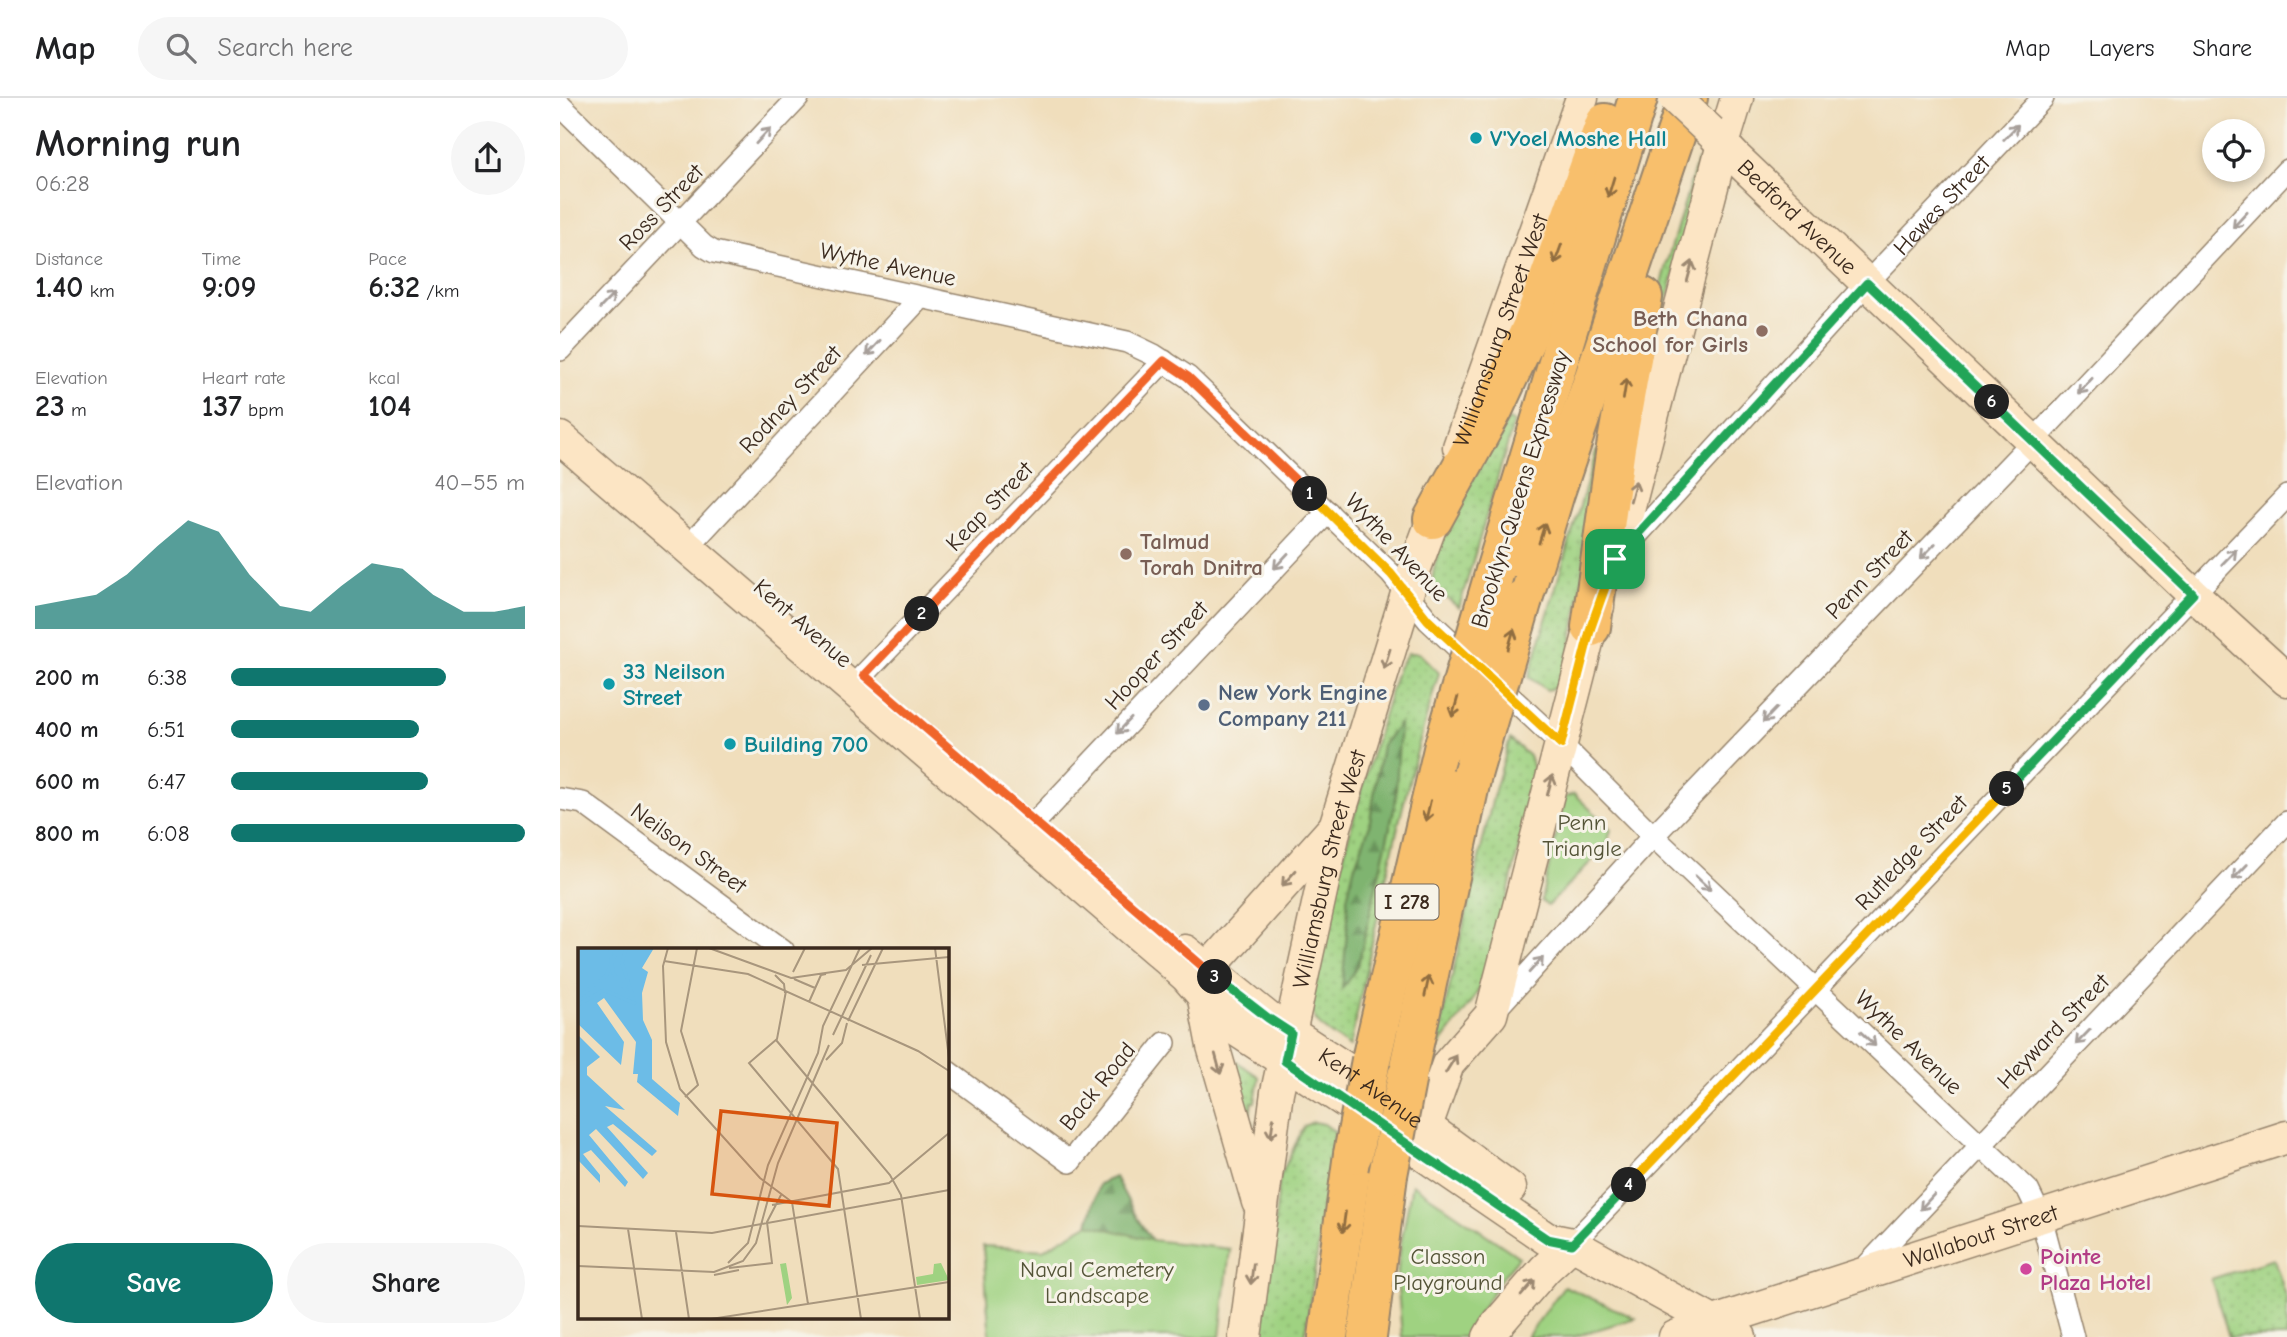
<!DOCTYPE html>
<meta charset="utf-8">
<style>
:root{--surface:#fff;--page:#f6f6f6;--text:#202124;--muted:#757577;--line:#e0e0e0;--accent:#0f766e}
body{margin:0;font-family:"Comic Neue",sans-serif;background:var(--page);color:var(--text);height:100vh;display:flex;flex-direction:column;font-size:26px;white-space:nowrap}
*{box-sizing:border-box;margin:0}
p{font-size:23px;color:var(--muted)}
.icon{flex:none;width:38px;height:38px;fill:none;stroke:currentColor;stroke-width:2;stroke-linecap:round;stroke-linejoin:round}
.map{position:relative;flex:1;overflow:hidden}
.side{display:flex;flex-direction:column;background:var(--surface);width:560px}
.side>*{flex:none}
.fabs{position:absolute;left:1642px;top:21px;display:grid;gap:14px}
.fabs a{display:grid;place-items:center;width:63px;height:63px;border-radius:50%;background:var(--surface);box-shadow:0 4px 10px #0003;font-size:35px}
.pin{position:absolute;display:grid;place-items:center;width:60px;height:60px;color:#fff;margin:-30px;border-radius:14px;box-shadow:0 4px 10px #0006}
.km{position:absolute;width:35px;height:35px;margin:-18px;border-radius:50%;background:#222;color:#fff;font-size:19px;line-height:35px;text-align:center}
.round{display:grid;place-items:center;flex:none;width:74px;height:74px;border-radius:37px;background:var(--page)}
.headline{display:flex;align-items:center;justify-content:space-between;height:119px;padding:0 35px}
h1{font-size:38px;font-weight:600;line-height:52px}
.metrics{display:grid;grid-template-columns:repeat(3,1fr);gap:10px;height:119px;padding:7px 35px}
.metrics div{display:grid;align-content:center}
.metrics b{font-size:30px;font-weight:600}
.metrics small{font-size:19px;font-weight:400}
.metrics p{font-size:19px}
.chart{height:196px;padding:14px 35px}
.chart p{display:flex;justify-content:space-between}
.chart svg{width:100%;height:126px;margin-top:7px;fill:var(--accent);opacity:.7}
.button{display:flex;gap:14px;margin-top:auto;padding:14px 35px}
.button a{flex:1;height:80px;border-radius:42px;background:var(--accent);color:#fff;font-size:28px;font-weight:600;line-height:80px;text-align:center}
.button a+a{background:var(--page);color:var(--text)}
ul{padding:0 35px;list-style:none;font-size:23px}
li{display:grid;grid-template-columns:112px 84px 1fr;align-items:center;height:52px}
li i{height:18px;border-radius:9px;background:var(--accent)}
header{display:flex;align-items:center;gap:42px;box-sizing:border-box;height:98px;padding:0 35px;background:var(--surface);border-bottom:2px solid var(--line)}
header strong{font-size:33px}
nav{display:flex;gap:38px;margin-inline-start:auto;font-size:24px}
.search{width:490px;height:63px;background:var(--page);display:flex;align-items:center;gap:18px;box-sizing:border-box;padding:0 24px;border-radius:38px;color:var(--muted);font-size:26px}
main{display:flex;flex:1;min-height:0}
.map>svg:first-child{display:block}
</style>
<header>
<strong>Map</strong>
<div class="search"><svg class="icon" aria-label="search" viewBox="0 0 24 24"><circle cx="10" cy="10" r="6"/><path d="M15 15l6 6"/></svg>Search here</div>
<nav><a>Map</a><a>Layers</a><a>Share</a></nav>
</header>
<main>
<section class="side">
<div class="headline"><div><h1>Morning run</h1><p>06:28</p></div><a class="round"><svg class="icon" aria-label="share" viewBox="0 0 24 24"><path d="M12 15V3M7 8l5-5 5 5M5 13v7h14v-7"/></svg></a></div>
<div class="metrics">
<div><p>Distance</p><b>1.40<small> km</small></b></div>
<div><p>Time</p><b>9:09</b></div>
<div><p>Pace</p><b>6:32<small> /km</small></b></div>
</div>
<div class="metrics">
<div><p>Elevation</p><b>23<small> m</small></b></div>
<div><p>Heart rate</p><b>137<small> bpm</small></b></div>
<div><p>kcal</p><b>104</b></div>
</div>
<div class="chart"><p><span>Elevation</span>40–55 m</p>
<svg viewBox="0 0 160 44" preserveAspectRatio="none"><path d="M0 44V36L10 34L20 32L30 25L40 15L50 6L60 10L70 25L80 36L90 38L100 29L110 21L120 23L130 32L140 38L150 38L160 36V44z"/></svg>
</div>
<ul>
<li><b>200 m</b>6:38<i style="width:73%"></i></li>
<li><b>400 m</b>6:51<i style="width:64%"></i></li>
<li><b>600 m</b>6:47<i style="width:67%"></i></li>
<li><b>800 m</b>6:08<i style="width:100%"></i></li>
</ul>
<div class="button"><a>Save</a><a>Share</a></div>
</section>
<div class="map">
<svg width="1727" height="1239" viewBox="0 0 1727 1239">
<defs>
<pattern id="grass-dots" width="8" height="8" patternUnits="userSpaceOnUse" patternTransform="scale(1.75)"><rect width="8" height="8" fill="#9fd281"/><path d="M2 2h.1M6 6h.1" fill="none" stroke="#8ab46f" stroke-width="1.8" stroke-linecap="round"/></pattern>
<pattern id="forest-firs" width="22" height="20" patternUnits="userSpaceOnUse" patternTransform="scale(1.75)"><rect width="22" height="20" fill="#7fb46f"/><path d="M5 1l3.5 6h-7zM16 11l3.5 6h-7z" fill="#69935b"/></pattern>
</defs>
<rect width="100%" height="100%" fill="#f7f3e8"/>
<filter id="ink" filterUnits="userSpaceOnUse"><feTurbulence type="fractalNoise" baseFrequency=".0143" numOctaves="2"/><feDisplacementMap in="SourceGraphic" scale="14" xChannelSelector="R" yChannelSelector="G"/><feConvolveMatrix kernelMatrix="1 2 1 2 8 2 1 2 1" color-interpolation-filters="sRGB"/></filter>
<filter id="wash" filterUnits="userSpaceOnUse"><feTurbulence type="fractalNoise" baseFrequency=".00686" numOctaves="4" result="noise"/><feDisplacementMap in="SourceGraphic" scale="28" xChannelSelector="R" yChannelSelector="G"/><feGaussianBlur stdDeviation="1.57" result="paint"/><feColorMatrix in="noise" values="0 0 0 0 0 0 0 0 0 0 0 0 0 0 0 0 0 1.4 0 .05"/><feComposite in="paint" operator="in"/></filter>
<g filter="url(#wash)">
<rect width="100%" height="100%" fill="#f0debc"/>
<g fill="url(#grass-dots)" stroke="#6d7e50" stroke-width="2">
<path d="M1137,63L1142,68L1076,321L1082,262L1106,167Z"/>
<path d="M948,322L954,324L899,510L872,488C874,434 921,368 948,322Z"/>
<path d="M1040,351L1044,358L1006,576L998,589L987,592L969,579L1036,354Z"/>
<path d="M848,555H859L879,575C842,698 816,824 790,949C779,941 759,931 754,918C747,904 758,871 761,855C781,758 809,664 838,570Z"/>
<path d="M950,641L969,658L975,678L931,870L911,905L875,953L933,699Z"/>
<path d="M676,963L699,979L695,1004H692L689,1022L692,1024L689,1043L670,965Z"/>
<path d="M753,1024L764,1026L775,1034L745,1239H701L720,1079L744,1028Z"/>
<path d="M1714,1161L1727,1201V1239H1669L1651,1181Z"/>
</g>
<g fill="url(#forest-firs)" stroke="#5d6f46" stroke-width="2">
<path d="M840,625L835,707L798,867L782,891L788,821L787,800L794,770L809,729L822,647Z"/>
<path d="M555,1079L577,1120L597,1150L430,1239L423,1148L483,1152L528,1126L539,1086Z"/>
</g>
<g fill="#9fd281" stroke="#6d7e50" stroke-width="2">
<path d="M1014,696L1051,731L1047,747L988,808L981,803L1005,699Z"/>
<path d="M852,1086L959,1159L940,1182L904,1239H842L837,1179L841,1145Z"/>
<path d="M528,1126L591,1142L670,1151L660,1239H430L423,1148L483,1152Z"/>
<path d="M1004,1188L1075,1220L1013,1239H967Z"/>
</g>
</g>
<g filter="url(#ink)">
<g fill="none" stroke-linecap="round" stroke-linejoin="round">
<defs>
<g id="minor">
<path d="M0,7L144,148L154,154L567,244L594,257L628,279L831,476L868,522L1001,646L1093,738L1468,1092L1481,1119L1513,1239"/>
<path d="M0,252L238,0"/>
<path d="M139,437L360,200"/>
<path id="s1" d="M1059,457L1307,185L1483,0"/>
<path d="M292,589L604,263"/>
<path d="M0,701L23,705L223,852"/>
<path d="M463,737L768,414"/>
<path d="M936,911L1093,738L1473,343L1727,72"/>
<path d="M387,973L510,1064L605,945"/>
<path d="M1012,1146L1727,398"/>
<path d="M1300,1175L1727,724"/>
</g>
<g id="secondary">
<path id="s2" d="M1151,34L1176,60L1633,496L1727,582"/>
<path d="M0,340L606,860L626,878L669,927L791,1007L987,1141L1012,1146L1180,1239"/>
<path id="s3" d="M899,349L1022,0"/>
<path d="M1055,462L1163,46L1177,0"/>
<path id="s4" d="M625,853L708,920L795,977L950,1090"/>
<path d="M647,872L774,730"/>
<path d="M644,901L653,948L698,1104"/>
<path d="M859,1048L888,966L931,917L1031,529L1038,508"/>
<path id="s5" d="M685,1239L717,994L775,729L855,470L882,397"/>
<path d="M929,1239L935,1229L985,1171L1012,1146"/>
<path id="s6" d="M1115,1239L1151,1225L1727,1039"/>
</g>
<g id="motorway">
<path d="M873,421L934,310L972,228L1045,25"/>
<path d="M935,473L1078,0"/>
<path d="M963,501L995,395L1128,0"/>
<path d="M1031,529L1056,349L1083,199"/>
<path d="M811,962L884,647"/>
<path d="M847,978L912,677"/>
<path d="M768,1239L793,1056"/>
<path d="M807,1239L828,1077"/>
</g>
</defs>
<use href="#minor" stroke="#96846d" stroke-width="24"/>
<use href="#secondary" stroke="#96846d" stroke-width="35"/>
<use href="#motorway" stroke="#96846d" stroke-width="42"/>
<use href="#minor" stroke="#fff" stroke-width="21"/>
<use href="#secondary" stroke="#fce5c4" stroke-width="32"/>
<use href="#motorway" stroke="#f8bf6c" stroke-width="38"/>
<defs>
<path id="secondary-bridge" d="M1115,0L1151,34"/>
<g id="motorway-bridge">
<path d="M884,647L935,473"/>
<path d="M912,677L963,501"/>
<path d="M793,1056L811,962"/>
<path d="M828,1077L847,978"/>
</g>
</defs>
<use href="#secondary-bridge" stroke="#96846d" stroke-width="35" stroke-linecap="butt"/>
<use href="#motorway-bridge" stroke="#96846d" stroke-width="42" stroke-linecap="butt"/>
<use href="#secondary-bridge" stroke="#fce5c4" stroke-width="32"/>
<use href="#motorway-bridge" stroke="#f8bf6c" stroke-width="38"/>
</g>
<defs><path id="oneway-shaft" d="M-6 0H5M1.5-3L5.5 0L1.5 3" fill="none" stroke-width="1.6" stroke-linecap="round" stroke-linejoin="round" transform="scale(1.75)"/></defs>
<g stroke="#a79f9a">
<use href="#oneway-shaft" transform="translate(1451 34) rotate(-46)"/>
<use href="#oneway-shaft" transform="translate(203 38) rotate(-47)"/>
<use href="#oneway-shaft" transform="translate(1680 122) rotate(133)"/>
<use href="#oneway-shaft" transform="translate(47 203) rotate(-46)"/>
<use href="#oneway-shaft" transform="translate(313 250) rotate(133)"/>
<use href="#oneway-shaft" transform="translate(1525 288) rotate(133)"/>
<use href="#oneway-shaft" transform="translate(1368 453) rotate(134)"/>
<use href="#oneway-shaft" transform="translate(1669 459) rotate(-46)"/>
<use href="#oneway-shaft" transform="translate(721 463) rotate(133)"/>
<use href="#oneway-shaft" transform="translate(1210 617) rotate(134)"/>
<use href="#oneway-shaft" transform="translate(564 628) rotate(133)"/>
<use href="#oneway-shaft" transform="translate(1680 774) rotate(134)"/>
<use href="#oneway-shaft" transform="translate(1143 785) rotate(43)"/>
<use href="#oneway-shaft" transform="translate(976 867) rotate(-48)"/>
<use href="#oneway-shaft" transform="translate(1523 939) rotate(134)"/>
<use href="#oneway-shaft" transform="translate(1308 941) rotate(44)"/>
<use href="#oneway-shaft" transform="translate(1367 1104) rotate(133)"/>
</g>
<g stroke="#906d41">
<use href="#oneway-shaft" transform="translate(1051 89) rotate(107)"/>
<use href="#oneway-shaft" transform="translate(998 156) rotate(110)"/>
<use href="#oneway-shaft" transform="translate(1065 291) rotate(-81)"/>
<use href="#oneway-shaft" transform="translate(982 435) rotate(-73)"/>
<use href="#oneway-shaft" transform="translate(951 541) rotate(-74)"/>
<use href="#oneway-shaft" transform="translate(895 609) rotate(106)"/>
<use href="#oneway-shaft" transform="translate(868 713) rotate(103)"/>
<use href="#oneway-shaft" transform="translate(867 888) rotate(-78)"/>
<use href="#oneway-shaft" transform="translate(784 1124) rotate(98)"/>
</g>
<g stroke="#9c8871">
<use href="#oneway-shaft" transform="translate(1130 173) rotate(-75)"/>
<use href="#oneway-shaft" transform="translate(1073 393) rotate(-75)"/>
<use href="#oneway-shaft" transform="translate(827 561) rotate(107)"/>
<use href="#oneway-shaft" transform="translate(990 687) rotate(-75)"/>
<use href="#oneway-shaft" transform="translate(729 780) rotate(132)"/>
<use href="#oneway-shaft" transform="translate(658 966) rotate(75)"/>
<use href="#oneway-shaft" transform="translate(891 966) rotate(-58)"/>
<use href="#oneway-shaft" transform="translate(712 1030) rotate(98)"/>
<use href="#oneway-shaft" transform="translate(692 1176) rotate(97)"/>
<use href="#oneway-shaft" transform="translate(968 1190) rotate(-49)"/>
</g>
</g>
<g fill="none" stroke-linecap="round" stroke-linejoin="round" filter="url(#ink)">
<defs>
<path id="split-1" d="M750,396L831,476L868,522L1001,646L1031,529L1055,461"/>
<path id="split-2" d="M362,516L604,263L628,279L750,396"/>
<path id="split-3" d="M362,516L304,577L655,879"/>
<path id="split-4" d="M655,879L708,920L731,935L725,963L987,1141L1012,1146L1069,1087"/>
<path id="split-5" d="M1069,1087L1447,691"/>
<path id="split-6" d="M1432,304L1633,496L1447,691"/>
<path id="split-7" d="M1055,461L1307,185L1432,304"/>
</defs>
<use href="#split-1" stroke="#fff" stroke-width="14"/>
<use href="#split-2" stroke="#fff" stroke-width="14"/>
<use href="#split-3" stroke="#fff" stroke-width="14"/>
<use href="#split-4" stroke="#fff" stroke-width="14"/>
<use href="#split-5" stroke="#fff" stroke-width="14"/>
<use href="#split-6" stroke="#fff" stroke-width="14"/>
<use href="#split-7" stroke="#fff" stroke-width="14"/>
<use href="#split-1" stroke="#f5b400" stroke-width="9"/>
<use href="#split-2" stroke="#f0652b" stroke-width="9"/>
<use href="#split-3" stroke="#f0652b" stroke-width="9"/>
<use href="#split-4" stroke="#22a559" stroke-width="9"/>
<use href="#split-5" stroke="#f5b400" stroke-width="9"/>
<use href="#split-6" stroke="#22a559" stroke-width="9"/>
<use href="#split-7" stroke="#22a559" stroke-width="9"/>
</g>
<g fill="#0f9aa8" stroke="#f7f3e8" stroke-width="2.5">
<circle cx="916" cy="40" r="7"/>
<circle cx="49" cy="586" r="7"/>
<circle cx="170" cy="646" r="7"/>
</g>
<g fill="#8d6e63" stroke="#f7f3e8" stroke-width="2.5">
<circle cx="1202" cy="233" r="7"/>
<circle cx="566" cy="456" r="7"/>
</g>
<circle fill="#5c6f8a" stroke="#f7f3e8" stroke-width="2.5" cx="644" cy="607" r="7"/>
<circle fill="#d1479c" stroke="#f7f3e8" stroke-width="2.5" cx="1466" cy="1171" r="7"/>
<g text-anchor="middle" stroke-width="6" stroke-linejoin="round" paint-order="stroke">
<rect fill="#f7f3e8" stroke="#73665b" stroke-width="2" x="815.5" y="786.5" width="63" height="35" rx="5"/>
<g font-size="21" font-weight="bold" fill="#3b2a1e">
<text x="847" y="811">I 278</text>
</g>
<g font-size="23" font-weight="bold" fill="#0d838f" stroke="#f7f3e8" text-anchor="start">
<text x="930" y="48">V'Yoel Moshe Hall</text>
<text x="63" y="581">33 Neilson<tspan x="63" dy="26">Street</tspan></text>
<text x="184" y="654">Building 700</text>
</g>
<g font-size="23" fill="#3b2a1e" stroke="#f7f3e8">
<text dy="8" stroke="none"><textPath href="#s1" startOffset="476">Hewes Street</textPath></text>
<text transform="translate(101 109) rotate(-46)" y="8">Ross Street</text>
<text dy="8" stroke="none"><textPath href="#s2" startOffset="121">Bedford Avenue</textPath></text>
<text transform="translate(328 166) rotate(12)" y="8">Wythe Avenue</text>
<text dy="8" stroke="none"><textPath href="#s3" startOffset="124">Williamsburg Street West</textPath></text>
<text transform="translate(230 301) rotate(-47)" y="8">Rodney Street</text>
<text transform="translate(960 391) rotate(-73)" y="8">Brooklyn-Queens Expressway</text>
<text transform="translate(429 408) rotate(-46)" y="8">Keap Street</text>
<text transform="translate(837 449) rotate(47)" y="8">Wythe Avenue</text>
<text transform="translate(1309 476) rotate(-46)" y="8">Penn Street</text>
<text transform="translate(243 525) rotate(41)" y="8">Kent Avenue</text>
<text transform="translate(596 557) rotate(-47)" y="8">Hooper Street</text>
<text transform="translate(129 750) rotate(36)" y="8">Neilson Street</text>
<text transform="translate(1351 754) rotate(-46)" y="8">Rutledge Street</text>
<text dy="8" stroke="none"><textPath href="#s5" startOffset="476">Williamsburg Street West</textPath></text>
<text transform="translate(1493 933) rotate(-46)" y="8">Heyward Street</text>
<text transform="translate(1349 944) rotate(44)" y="8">Wythe Avenue</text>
<text transform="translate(537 988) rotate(-51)" y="8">Back Road</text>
<text dy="8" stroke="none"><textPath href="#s4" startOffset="231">Kent Avenue</textPath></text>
<text dy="8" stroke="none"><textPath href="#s6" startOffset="322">Wallabout Street</textPath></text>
</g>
<g font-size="23" font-weight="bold" fill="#785e54" stroke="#f7f3e8" text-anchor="end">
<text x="1188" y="228">Beth Chana<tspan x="1188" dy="26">School for Girls</tspan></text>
<text x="580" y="451" text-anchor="start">Talmud<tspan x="580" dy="26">Torah Dnitra</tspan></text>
</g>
<g font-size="23" font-weight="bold" fill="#4e5e75" stroke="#f7f3e8" text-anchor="start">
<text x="658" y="602">New York Engine<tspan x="658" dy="26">Company 211</tspan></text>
</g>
<g font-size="23" fill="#545437" stroke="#f7f3e8">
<text x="1022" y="732">Penn<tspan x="1022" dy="26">Triangle</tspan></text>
<text x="888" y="1166">Classon<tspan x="888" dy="26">Playground</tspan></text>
<text x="537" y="1179">Naval Cemetery<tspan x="537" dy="26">Landscape</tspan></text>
</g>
<g font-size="23" font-weight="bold" fill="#b23c85" stroke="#f7f3e8" text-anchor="start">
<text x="1480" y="1166">Pointe<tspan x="1480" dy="26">Plaza Hotel</tspan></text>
</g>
</g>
<g transform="translate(18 850)">
<rect width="371" height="371" fill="#f0debc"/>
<path d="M208,315L214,350L209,357L202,316ZM363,315L371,332L339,337L338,329L355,326L356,316Z" fill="#9fd281"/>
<path d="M0,0H76L64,20L70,24L64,45L65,72L74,92V131L102,155L100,168L59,134L60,126H55L58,94L26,50L19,55L46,94L43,117L0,76ZM0,87L22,109L9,119V127L47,162L27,158L79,203L74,208L35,176L29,179L70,225L65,231L18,181L11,187L50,234L47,239L13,202L5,206L22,227V235L0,212Z" fill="#6cbce7"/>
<path fill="none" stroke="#6cbce7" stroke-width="3.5" d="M32,0L35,25L56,52M48,0L44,15L55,49M0,50L28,28L40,0M0,57L26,42L58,56"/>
<path fill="none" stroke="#a8967d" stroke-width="2" d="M90,0L85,18L88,94L102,141L182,230L214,254L230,356M131,0L213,30L268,22L294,0M357,0L371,110M86,13L170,26L340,103L371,123M284,17L371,9M215,24L227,0M197,27L206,36L207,45M216,31L237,40M208,43L199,91L171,115L260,221L283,371M231,54L243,27L248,26M270,73L305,0M255,87L293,7M198,92L312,227L323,247L342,371M248,112L264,95L269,75M107,149L120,137L103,83L119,0M194,257L311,235L371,185M0,278L134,285L371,242M50,281L64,371M98,284L111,371M150,315L170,295L190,217L240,105L245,78L282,0M0,318L136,324L165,313L178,295L200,215L251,97M151,320L194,315L189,274L203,247M136,327L161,322M133,371L371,334"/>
<path fill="#d7540e" fill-opacity="0.15" stroke="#d7540e" stroke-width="3.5" d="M143,163L259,175L251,258L134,246Z"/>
<rect width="371" height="371" fill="none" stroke="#3b2a1e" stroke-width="3.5"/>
</g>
</svg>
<div class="fabs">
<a><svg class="icon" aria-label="locate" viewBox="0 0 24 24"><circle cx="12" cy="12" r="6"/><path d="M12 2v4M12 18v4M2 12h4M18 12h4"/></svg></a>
</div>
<div class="pin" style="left:1055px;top:461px;background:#1e9e55"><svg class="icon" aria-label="arrive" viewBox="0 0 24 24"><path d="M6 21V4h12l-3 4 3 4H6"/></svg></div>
<b class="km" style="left:750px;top:396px">1</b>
<b class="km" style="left:362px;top:516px">2</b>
<b class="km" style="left:655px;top:879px">3</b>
<b class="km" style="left:1069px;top:1087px">4</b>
<b class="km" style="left:1447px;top:691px">5</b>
<b class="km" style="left:1432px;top:304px">6</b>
</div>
</main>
